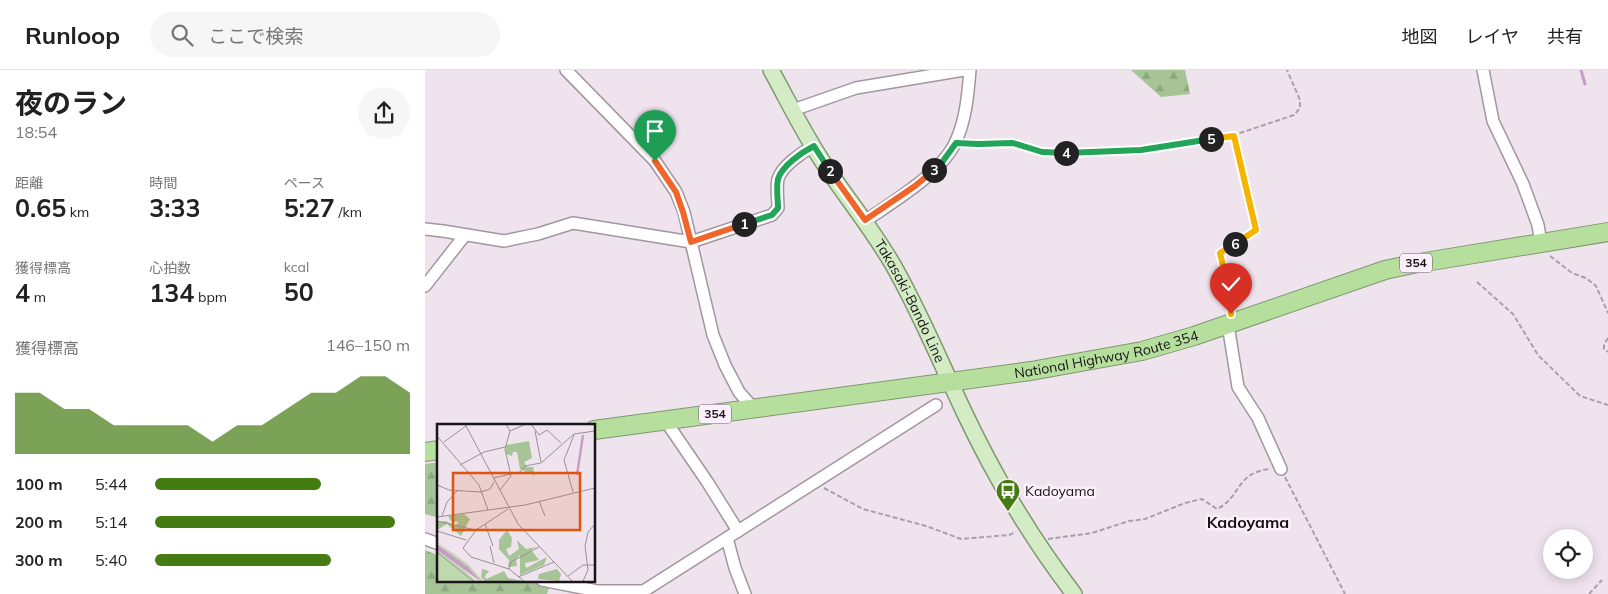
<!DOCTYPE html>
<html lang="ja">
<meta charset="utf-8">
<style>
:root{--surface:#fff;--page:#f6f6f6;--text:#222;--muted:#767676;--line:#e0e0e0;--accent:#457c11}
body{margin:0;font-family:Mulish,"Noto Sans JP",sans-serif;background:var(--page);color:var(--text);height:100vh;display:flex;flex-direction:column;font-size:19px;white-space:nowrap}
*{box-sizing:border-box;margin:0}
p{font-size:16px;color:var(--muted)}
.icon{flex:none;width:28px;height:28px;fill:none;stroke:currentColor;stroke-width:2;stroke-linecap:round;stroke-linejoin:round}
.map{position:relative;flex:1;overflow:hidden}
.side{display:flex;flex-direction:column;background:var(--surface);width:425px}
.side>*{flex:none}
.fabs{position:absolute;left:1118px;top:459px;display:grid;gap:10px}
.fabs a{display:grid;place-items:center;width:50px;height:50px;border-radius:50%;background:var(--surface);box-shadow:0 2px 12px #0003;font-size:25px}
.pin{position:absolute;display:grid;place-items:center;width:42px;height:42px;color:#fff;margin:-51px -21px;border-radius:50% 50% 50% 0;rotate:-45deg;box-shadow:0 0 5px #0007}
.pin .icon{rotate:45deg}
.km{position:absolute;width:25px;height:25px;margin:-12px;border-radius:50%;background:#222;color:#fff;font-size:14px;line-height:25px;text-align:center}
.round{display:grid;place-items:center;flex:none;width:52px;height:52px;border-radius:26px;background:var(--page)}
.headline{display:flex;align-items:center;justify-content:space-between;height:85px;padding:0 15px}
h1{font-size:28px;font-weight:700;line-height:38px}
.metrics{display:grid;grid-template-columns:repeat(3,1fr);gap:8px;height:85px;padding:5px 15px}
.metrics div{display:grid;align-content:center}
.metrics b{font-size:25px;font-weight:700}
.metrics small{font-size:14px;font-weight:400}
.metrics p{font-size:14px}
.chart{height:140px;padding:10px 15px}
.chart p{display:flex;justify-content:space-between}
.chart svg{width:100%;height:90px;margin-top:5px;fill:var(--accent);opacity:.7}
ul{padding:0 15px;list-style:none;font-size:16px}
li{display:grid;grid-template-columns:80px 60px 1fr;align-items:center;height:38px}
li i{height:12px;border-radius:6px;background:var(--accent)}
header{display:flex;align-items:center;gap:30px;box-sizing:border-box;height:70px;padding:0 25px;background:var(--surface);border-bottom:1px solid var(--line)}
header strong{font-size:24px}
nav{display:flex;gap:28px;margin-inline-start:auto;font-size:18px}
.search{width:350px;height:45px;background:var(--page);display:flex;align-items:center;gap:12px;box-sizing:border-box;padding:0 18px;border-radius:28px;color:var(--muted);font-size:19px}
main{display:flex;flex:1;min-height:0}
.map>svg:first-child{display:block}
</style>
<header>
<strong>Runloop</strong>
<div class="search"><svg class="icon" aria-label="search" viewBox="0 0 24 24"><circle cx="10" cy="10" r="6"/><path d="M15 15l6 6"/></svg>ここで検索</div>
<nav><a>地図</a><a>レイヤ</a><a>共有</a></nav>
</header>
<main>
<section class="side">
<div class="headline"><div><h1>夜のラン</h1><p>18:54</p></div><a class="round"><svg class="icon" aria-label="share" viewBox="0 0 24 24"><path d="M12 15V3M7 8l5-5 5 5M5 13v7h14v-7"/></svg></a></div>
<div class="metrics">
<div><p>距離</p><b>0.65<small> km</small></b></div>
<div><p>時間</p><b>3:33</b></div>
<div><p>ペース</p><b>5:27<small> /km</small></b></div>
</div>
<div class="metrics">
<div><p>獲得標高</p><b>4<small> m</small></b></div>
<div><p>心拍数</p><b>134<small> bpm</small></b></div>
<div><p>kcal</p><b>50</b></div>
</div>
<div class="chart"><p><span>獲得標高</span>146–150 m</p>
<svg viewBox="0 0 160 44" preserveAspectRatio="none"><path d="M0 44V14L10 14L20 22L30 22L40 30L50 30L60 30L70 30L80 38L90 30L100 30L110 22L120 14L130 14L140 6L150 6L160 14V44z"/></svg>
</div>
<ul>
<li><b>100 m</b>5:44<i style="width:65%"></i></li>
<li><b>200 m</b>5:14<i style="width:94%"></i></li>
<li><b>300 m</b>5:40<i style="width:69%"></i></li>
</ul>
</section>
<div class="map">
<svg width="1183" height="524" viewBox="0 0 1183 524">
<defs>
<pattern id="forest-firs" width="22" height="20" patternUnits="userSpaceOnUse" patternTransform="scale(1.25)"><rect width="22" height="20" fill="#a6c495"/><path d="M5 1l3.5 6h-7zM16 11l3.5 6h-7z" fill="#8ea880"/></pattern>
</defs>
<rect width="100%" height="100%" fill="#efe3ee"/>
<g fill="url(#forest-firs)">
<path d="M706,0H760L765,24L736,27Z"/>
<path d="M14,392V445L11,447L0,444V394Z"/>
<path d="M0,480L14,486V510H127L122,524H0Z"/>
</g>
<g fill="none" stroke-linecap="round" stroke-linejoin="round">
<path stroke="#c79dc5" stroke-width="3" d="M1156,0L1160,14"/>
<defs>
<g id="minor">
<path d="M141,0L230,91L251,122L259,142L288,265L300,295L314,322L329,339"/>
<path d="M1058,0L1068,51L1098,114L1113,155L1116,173"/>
<path d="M368,40L431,18L539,0"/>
<path d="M440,151C469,131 517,103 531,71C541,49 543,24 545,0"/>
<path d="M0,159L18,161L79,171L113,164L148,153L266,172L347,145L353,138C353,129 351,118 353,109C357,96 377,82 389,76"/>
<path d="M0,216L40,165"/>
<path d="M805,253L804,261L813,317L833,348L856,399"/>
<path d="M240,350L283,413L313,461"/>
<path d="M302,468L310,498L320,524"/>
<path d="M0,469L14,474"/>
<path d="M117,510L172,521H216"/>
<path d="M214,524L511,335"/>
</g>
<g id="major">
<path id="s1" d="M346,0C362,29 376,58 394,86C419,126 450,161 472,202C498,249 518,298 541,346C571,409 607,469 649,524"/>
</g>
<g id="highway">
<path id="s2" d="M169,360L606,301L717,281L769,266L960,200L988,194L1183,162"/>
<path d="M0,382L14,380"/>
</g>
</defs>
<use href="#minor" stroke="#a296a1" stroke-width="14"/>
<use href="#major" stroke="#7f986f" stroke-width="18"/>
<use href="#highway" stroke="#7f986f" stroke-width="20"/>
<g stroke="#aaa0a9" stroke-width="2" stroke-dasharray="5 2.5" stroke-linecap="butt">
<path d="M540,73H588L617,82L649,83L716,80L809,65L869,45L875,38V30L862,0"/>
<path d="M1125,186L1147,203L1161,208L1171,216L1183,243"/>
<path d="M1052,212L1088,244L1113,285L1155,326L1183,335"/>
<path d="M806,240L805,226L795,183L831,160L809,65"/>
<path d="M1183,268L1179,275V279L1183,282"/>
<path d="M860,407L920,524"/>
<path d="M399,418L438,439L501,456L536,469L584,465L591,462"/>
<path d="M623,469L667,463L704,451L720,449L760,433L777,429L792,439C817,427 810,402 846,399"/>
<path d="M1164,524L1177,510"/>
</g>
<use href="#minor" stroke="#fff" stroke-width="11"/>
<use href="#major" stroke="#d3ecc5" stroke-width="15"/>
<use href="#highway" stroke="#b6df9e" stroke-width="18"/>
</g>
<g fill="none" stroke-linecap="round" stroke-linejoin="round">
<defs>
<path id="split-1" d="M230,91L251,122L258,142L266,172L319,154"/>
<path id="split-2" d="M319,154L347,145L353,138C353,129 351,118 353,109C357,96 377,82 389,76L405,101"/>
<path id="split-3" d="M405,101L440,150L490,116L509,100"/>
<path id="split-4" d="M509,100L518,91L531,73L553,74L588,73L617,82L641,83"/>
<path id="split-5" d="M641,83L716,80L786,69"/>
<path id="split-6" d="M786,69L809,66L831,160L810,174"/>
<path id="split-7" d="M806,244L805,226L795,183L810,174"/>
</defs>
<use href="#split-1" stroke="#fff" stroke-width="10"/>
<use href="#split-2" stroke="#fff" stroke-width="10"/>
<use href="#split-3" stroke="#fff" stroke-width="10"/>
<use href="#split-4" stroke="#fff" stroke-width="10"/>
<use href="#split-5" stroke="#fff" stroke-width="10"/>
<use href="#split-6" stroke="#fff" stroke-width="10"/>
<use href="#split-7" stroke="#fff" stroke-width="10"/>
<use href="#split-1" stroke="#f0652b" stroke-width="6"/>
<use href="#split-2" stroke="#22a559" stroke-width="6"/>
<use href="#split-3" stroke="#f0652b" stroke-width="6"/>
<use href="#split-4" stroke="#22a559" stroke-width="6"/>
<use href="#split-5" stroke="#22a559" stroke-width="6"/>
<use href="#split-6" stroke="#f5b400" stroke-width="6"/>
<use href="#split-7" stroke="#f5b400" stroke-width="6"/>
</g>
<defs>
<symbol id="bus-pin" viewBox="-11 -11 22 30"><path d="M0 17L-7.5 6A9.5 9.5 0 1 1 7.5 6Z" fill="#457c11" stroke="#fdf0fc"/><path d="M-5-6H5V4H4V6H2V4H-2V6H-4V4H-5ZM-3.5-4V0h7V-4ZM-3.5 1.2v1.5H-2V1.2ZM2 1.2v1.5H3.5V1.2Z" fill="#fff"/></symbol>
</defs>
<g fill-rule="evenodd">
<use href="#bus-pin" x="569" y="407" width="28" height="38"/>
</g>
<g text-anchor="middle" stroke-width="5" stroke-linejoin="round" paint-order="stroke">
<g fill="#fdf0fc" stroke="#5d565c" stroke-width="1">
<rect x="975" y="183.5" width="32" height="19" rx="4"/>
<rect x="274" y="334.5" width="32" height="19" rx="4"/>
</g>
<g font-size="12" font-weight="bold" fill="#191418">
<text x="991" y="197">354</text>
<text x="290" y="348">354</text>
</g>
<g font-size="14" fill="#191418" stroke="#fdf0fc">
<text dy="5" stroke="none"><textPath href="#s1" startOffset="270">Takasaki-Bando Line</textPath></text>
<text dy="5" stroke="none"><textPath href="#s2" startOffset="518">National Highway Route 354</textPath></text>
</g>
<g font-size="14" fill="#191418" stroke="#fdf0fc" text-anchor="start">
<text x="600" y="426">Kadoyama</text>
</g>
<g font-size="16" font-weight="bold" fill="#191418" stroke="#fdf0fc">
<text x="823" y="458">Kadoyama</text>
</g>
</g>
<g transform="translate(12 354)">
<rect width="158" height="158" fill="#efe3ee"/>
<path d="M92,17L95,34L87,38L90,43H96L98,52L83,45L80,28H76L75,32L69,30V21ZM27,90L33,95L24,112L10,100L0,106V98L9,97L18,102L22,98L14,97L11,92ZM70,106L75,114L74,123L69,125L72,132L82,125L80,116L89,125L99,123L94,126L102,136L88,139L89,144L110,133L107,141L83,151V131L79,135L80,142L71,143L72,136L62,125V116ZM45,145L52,147L48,152L49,155L67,147L71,154L86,157H48L44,153ZM120,145L124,150L122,157L101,155L102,150Z" fill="#a6c495"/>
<path d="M0,118L31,140L46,157H43ZM0,126L26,145L39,157H0Z" fill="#bed9ae"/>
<path d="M0,120L32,144L43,157L0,126Z" fill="#c79dc5"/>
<path fill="none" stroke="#c79dc5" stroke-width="2.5" d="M140,51L146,11"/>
<path fill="none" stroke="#999098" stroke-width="1" d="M28,0L81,100L135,157M94,0L102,11L110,6L124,19M73,7L89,0M98,7L104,38M0,12L42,61L51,86M7,18L29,2M23,41L47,28L68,23M56,54L83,48L88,42L104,39L137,10L158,7M0,61L12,66L44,68L53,65L57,58M63,66L74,52L68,25L73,7L69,0M136,68L127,36L137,11M102,77L108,92M71,85L39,106L26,124L34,133L72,145L87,157M5,92L10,78L20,67M0,93L88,81L158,64M0,97L38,106M48,100L56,122M0,107L29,116M53,122L57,139M0,128L36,157M72,145L74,138L102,123M131,152L146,141H158M81,153L117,138M146,157L151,146L148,122L151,108L158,100"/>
<path fill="#de560d" fill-opacity="0.15" stroke="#de560d" stroke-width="2.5" d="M16,49H143V106H16Z"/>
<rect width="158" height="158" fill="none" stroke="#191418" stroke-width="2.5"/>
</g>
</svg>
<div class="fabs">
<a><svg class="icon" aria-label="locate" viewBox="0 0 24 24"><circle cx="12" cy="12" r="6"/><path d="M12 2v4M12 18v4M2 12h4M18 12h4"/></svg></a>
</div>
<div class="pin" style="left:230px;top:91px;background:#1e9e55"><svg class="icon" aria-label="arrive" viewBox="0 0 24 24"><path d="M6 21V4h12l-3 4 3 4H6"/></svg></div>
<div class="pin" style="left:806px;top:244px;background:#d93025"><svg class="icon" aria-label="check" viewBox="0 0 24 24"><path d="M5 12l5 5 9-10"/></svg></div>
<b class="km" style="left:319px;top:154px">1</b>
<b class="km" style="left:405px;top:101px">2</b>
<b class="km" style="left:509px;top:100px">3</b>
<b class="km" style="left:641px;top:83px">4</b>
<b class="km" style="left:786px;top:69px">5</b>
<b class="km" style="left:810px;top:174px">6</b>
</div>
</main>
